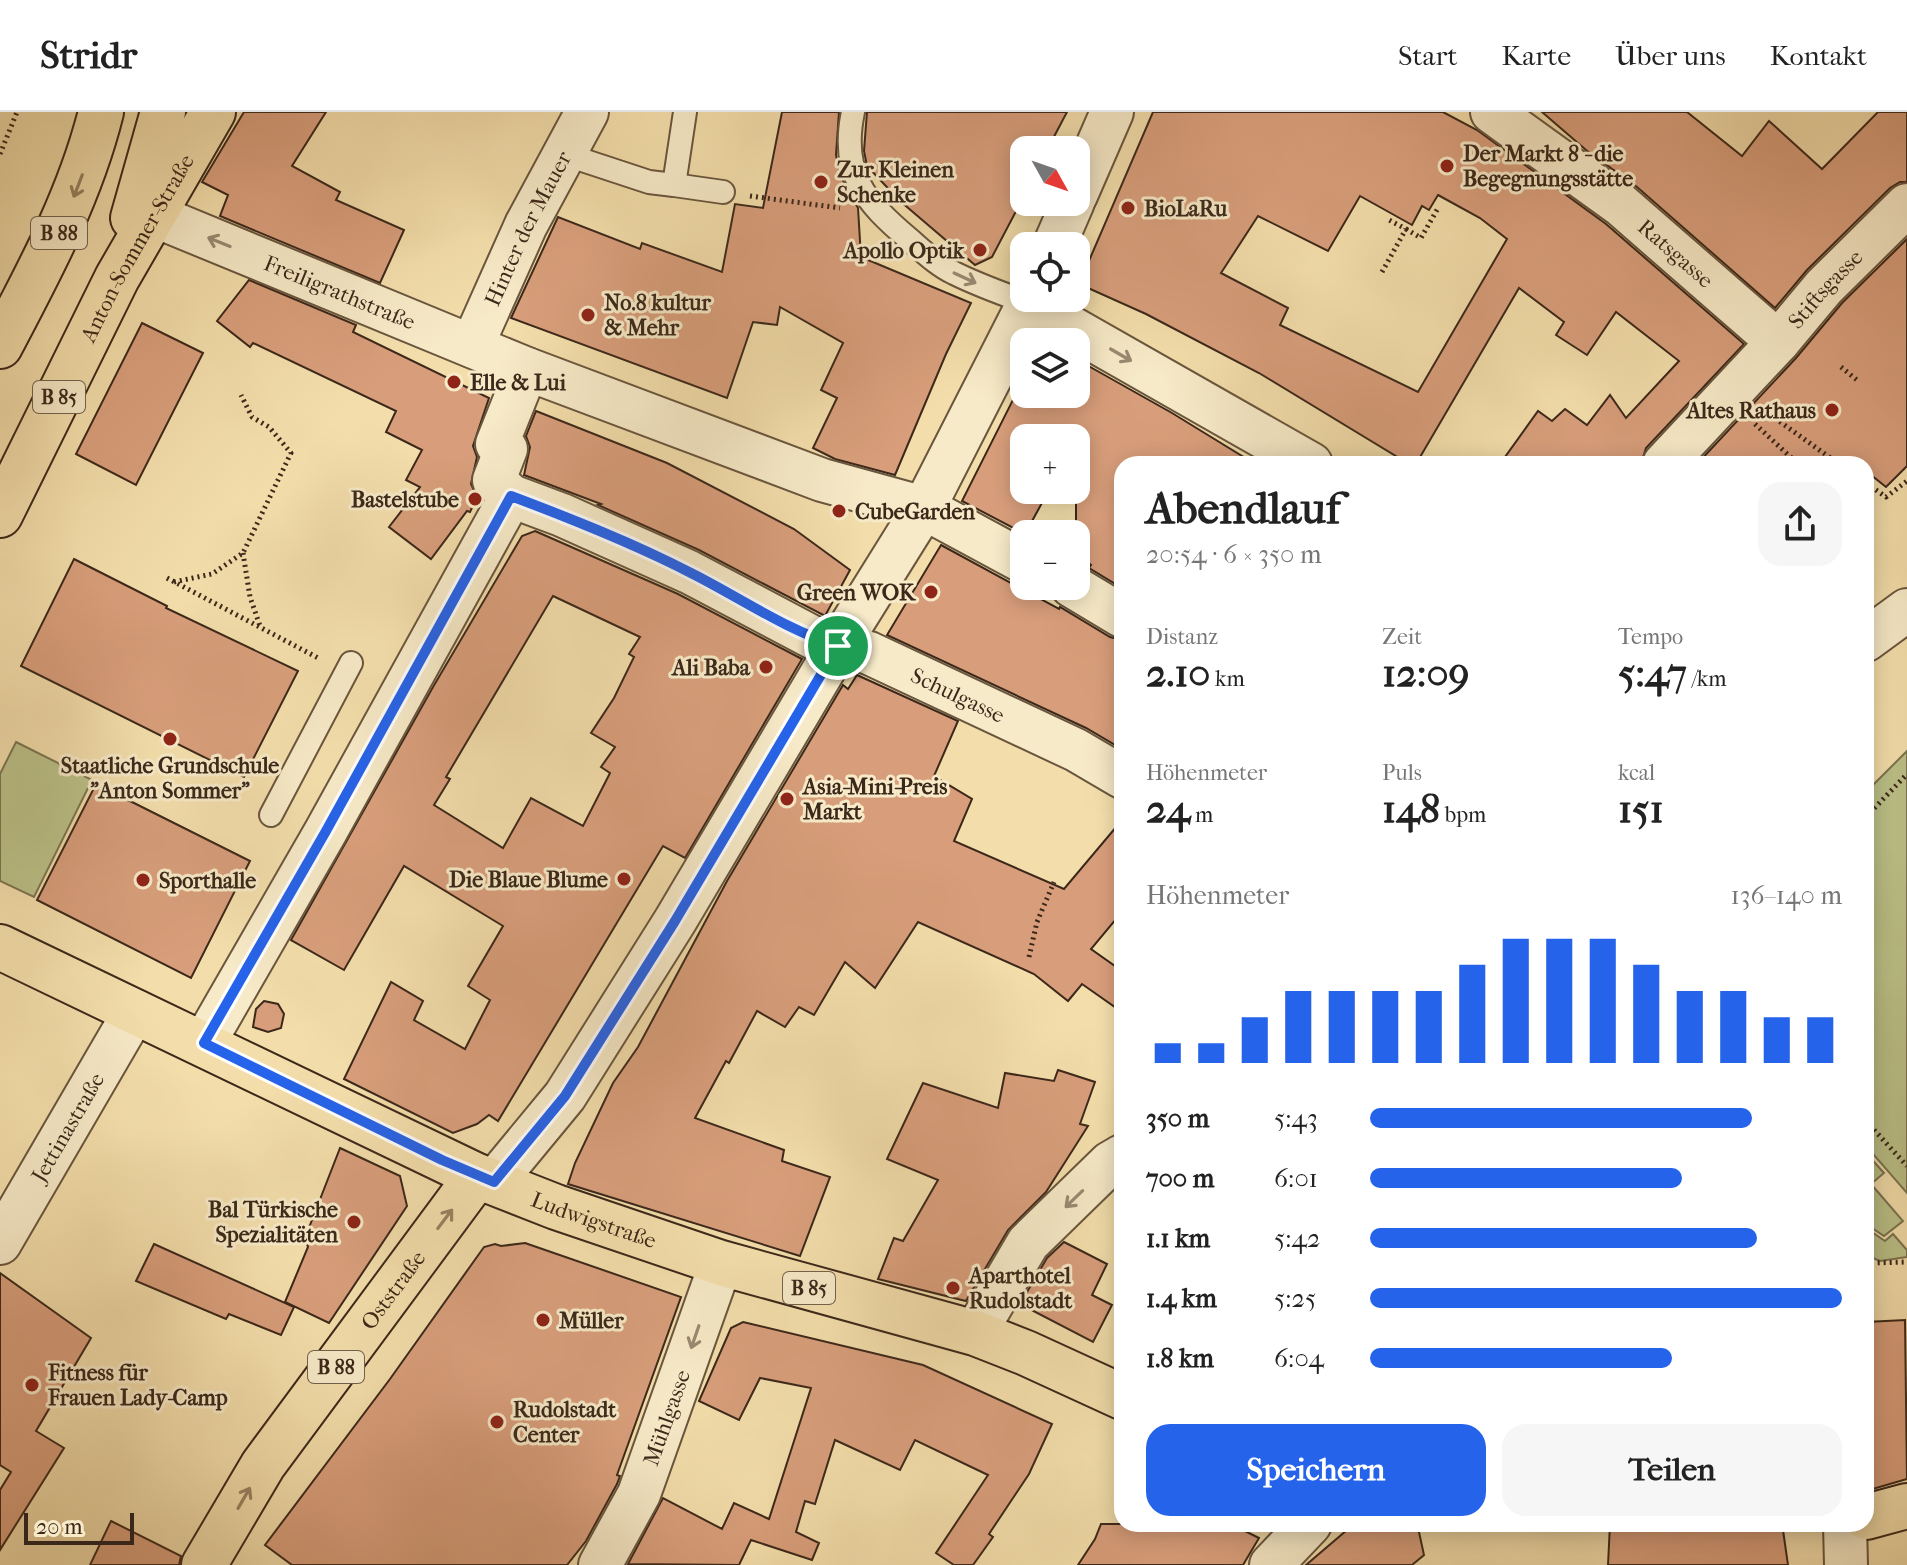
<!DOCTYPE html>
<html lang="de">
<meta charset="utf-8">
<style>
:root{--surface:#fff;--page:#f6f6f6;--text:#222;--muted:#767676;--line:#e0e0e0;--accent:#2563eb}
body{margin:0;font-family:"IM FELL French Canon",serif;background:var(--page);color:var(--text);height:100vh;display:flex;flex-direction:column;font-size:30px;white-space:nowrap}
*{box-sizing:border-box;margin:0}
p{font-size:26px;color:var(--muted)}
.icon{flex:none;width:44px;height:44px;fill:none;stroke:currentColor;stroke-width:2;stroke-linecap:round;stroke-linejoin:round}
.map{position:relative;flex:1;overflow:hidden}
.drawer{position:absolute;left:1114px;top:344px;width:760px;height:1076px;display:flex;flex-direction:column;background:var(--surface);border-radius:24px;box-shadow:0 4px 20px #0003}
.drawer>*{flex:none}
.needle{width:52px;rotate:130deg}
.controls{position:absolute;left:1010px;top:24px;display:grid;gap:16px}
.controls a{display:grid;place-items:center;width:80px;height:80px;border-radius:16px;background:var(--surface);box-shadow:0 4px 20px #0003;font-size:40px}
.scale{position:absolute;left:24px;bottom:20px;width:110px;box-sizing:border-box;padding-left:8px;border:4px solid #3c281a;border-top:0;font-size:22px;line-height:28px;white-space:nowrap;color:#3c281a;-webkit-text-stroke:6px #f7eac8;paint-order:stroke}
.pin{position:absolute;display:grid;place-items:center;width:68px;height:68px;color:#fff;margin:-34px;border:4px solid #fff;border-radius:50%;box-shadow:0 2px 8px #0007}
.round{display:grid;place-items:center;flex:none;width:84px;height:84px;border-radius:24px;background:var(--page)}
.summary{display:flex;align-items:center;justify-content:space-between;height:136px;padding:0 32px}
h1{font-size:44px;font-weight:700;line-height:60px}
.stats{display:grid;grid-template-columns:repeat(3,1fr);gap:12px;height:136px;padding:8px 32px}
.stats div{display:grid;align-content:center}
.stats b{font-size:40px;font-weight:700}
.stats small{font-size:22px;font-weight:400}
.stats p{font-size:22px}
.chart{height:224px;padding:16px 32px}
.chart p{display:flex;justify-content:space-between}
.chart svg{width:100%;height:144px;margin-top:8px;stroke:var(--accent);stroke-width:6}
.cta{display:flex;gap:16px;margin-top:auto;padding:16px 32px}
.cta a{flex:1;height:92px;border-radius:24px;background:var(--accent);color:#fff;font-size:32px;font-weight:700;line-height:92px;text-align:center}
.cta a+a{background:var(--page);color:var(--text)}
ul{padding:0 32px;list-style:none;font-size:26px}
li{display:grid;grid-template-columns:128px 96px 1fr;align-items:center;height:60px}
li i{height:20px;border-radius:10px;background:var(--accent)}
header{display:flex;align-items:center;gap:48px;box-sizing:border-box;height:112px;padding:0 40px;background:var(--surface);border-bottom:2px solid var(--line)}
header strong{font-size:38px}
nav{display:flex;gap:44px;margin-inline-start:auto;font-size:28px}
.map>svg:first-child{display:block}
</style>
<header>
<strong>Stridr</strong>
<nav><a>Start</a><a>Karte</a><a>Über uns</a><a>Kontakt</a></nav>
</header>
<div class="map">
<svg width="1907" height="1453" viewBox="0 0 1907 1453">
<rect width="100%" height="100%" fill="#f3deab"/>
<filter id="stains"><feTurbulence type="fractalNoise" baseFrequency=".0025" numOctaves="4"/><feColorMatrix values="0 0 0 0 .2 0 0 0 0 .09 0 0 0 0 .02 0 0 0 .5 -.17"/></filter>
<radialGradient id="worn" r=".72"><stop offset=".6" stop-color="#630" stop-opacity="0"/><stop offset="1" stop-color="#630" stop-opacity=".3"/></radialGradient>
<g fill="#bbc188" stroke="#7c7451" stroke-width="2">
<path d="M16,630L92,668L34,785L0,769V662Z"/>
<path d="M1907,639V1081L1866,1034V680Z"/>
<path d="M1866,1041L1884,1061L1871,1072L1903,1109L1884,1124L1866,1112Z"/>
<path d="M1866,1116L1885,1129L1893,1122L1907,1138V1145L1880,1149L1866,1143Z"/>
</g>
<g fill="#d89e7b" stroke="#3c281a" stroke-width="2" fill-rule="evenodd">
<path d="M244,0H326L292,54L340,80L336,88L404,118L380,171L220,104L228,83L202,70Z"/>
<path d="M782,0H839L836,43L840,63L858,96L861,145L971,191L946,242L895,363L835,347L813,336L837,286L821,278L843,231L780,195L777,213L753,210L727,286L511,206L558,105L640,137L642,131L722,160L735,92L763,96Z"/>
<path d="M867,0H1067L1047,38H1024V84L992,145L975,153L900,89L867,54L864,39Z"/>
<path d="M1153,0H1443L1477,18L1606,112L1744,232L1646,336L1641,352H1500L1538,299L1552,309L1565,297L1587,313L1610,283L1626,306L1679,249L1616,200L1587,243L1556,223L1564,210L1519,176L1416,352H1409L1259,261L1146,202L1079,172ZM1438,83L1480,106L1507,127L1418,280L1280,213L1288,196L1221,161L1258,104L1328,139L1360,84L1412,113L1422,94L1429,98Z"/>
<path d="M1542,0H1687L1742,44L1769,9L1822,57L1878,0H1907V70H1900L1890,76L1807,158L1775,196L1637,75L1586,38Z"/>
<path d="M1907,127V354L1886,375L1866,359V352H1697L1796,246L1842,191Z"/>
<path d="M249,168L356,213L353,220L489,286L473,334L477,345L471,372L477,385L470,400L467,399L431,447L389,415L420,375L406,368L422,338L386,320L396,299L253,231L250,235L217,209Z"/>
<path d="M142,211L203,241L136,373L76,342Z"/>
<path d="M1076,247L1172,301L1255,352H1122V476L1089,456L1091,453L1076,441V326H1024V378H1049L1025,422L962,389L1024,266V282H1076Z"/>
<path d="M536,299L667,351L794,417L850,458L825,504L699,438L598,393L601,392L524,363L530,335L526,324Z"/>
<path d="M535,419L678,482L802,547L685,746L663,734L498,1009L489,1003L477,1012L453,1021L344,967L391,870L423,889L414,908L465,937L490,888L468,874L503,814L404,754L344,858L291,828L433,575L522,424ZM553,484L640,525L629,542L634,545L614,586L591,621L615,635L601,655L610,661L583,714L531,686L503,736L434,693L450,667L446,665Z"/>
<path d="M941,433L1059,497L1060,495L1110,525L1122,528V637L1086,616L887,523Z"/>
<path d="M74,447L167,494L166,496L298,559L244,665L21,554Z"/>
<path d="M857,563L958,609L934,664L972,687L954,729L1064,777L1122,708V800L1091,837L1122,859V900L1082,872L1068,889L1034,862L918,810L875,876L845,850L814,903L799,895L785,915L757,899L729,951L726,949L695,1006L784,1038L782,1049L830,1065L800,1144L568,1072L575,1051L613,971L638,935L727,769L843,573L848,577Z"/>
<path d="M96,672L250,749L191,866L37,788Z"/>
<path d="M264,889L278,892L284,902L281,916L268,920L253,915L256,897Z"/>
<path d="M1058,958L1095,970L1080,1012L1088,1014L1046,1080L1008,1118L966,1189L878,1167L894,1126L903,1129L938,1068L887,1047L923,971L998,996L1005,961L1054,969Z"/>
<path d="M340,1036L400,1064L407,1094L329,1211L285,1190L308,1135L305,1126Z"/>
<path d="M1064,1130L1107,1152L1092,1183L1112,1193L1093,1230L1020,1192L1047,1146Z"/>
<path d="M525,1131L681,1185L617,1363L620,1364L617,1372L586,1429L567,1453H292L265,1433L390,1267L484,1135L495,1132L501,1134Z"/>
<path d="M154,1132L294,1195L281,1223L229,1202L226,1207L136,1169Z"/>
<path d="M0,1161L91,1226L36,1319L64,1336L0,1438V1378L11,1360L0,1353Z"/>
<path d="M1905,1208L1907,1367L1866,1379V1210Z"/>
<path d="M743,1210L923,1253L1052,1312L1029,1362L989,1422L993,1425L973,1453H954L936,1441L988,1363L915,1328L900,1358L835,1328L815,1392L805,1389L796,1420L819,1431L812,1448L751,1428L739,1453L628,1452L663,1386L722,1417L734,1391L769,1407L811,1276L760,1266L739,1308L699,1289L731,1216Z"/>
<path d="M111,1409L181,1444L179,1453H90Z"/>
<path d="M1101,1412H1231L1259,1426L1243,1453H1078L1095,1427Z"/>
<path d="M1354,1412H1411L1419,1420L1424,1443L1412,1453H1306Z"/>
<path d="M1610,1412H1715L1783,1418L1788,1453H1608Z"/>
</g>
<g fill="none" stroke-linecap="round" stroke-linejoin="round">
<defs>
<g id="lane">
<path d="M853,0C840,61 865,90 909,127C923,139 937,153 954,161C978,173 1003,182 1028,191"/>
<path d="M564,42L649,70L674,73L685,0"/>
<path d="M674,73L723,80"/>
<path d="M271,703L351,551"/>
</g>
<g id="street">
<path id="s1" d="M1492,0L1621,93L1778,230"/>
<path d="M1076,83L1112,0"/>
<path id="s2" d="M153,103L527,257L822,368L924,396L1024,450"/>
<path d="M1054,134L1073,90"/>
<path d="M1028,191L1311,352"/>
<path id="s3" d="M472,234L526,113L587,0"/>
<path id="s4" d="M527,257L497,332L506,337L494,368L511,384L562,403L689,460L814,526L869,541L1076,638L1122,665"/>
<path id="s5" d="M1664,352L1778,230L1824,175L1907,93"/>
<path d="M1072,474L1122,504"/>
<path d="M1866,528L1907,498"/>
<path d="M204,931L326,719L511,384"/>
<path d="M494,1070L565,984L675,809L838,534L924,396L1031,186"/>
<path id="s6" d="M0,1131L135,899"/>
<path d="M975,1221L1028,1131L1110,1051L1122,1044"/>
<path d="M1845,1412L1846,1453"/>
<path id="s7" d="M600,1453L639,1382L721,1151"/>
<path d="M1271,1453L1310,1412"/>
</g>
<g id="primary">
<path d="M133,106L163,0"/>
<path d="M0,234C40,158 80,84 101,0"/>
<path id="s8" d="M0,403L117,166L213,0"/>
<path id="s9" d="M0,835L477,1064L556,1095L721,1151L975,1221L1026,1241L1122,1285"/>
<path d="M1866,1405L1907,1394"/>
<path id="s10" d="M204,1453L263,1353L477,1064"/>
</g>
</defs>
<use href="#lane" stroke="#6a563e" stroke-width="26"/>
<use href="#street" stroke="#6a563e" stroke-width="46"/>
<use href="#primary" stroke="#3c281a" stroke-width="48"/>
<g stroke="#3c281a" stroke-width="5" stroke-dasharray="2 4" stroke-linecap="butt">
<path d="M0,42L17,0"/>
<path d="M750,84L840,96"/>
<path d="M1406,117L1421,126L1438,96"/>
<path d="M1382,160L1406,117L1389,108"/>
<path d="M1841,255L1857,268"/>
<path d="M1765,299L1839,352"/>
<path d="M1755,312L1798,352"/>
<path d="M1866,371L1886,385L1907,369"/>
<path d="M243,441L250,485L260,514"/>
<path d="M167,466L320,547"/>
<path d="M174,470L212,462L243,441L291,341L269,315L252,305L241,283"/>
<path d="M1866,705L1907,662"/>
<path d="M1029,845L1037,810L1054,770"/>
<path d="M1866,1009L1907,1054"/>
<path d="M1866,1149L1872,1151L1907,1150"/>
</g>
<use href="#lane" stroke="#f7eac8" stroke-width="22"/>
<use href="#street" stroke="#f7eac8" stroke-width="42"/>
<use href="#primary" stroke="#f3deab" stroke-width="44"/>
</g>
<defs><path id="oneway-shaft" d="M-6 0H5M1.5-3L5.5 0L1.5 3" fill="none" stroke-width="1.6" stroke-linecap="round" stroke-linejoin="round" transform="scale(2)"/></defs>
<g stroke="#988362">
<use href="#oneway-shaft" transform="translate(78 74) rotate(111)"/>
<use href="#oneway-shaft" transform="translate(445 1107) rotate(-53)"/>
<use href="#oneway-shaft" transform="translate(244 1386) rotate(-60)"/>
</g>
<g stroke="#9a8971">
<use href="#oneway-shaft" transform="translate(219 130) rotate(-158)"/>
<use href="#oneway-shaft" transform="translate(965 166) rotate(25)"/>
<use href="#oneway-shaft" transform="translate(1121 243) rotate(30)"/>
<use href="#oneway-shaft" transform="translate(1074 1087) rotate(136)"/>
<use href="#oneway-shaft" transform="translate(695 1225) rotate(109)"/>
</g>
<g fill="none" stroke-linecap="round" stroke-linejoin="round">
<defs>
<path id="route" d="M511,384C572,407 633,431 691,461C739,485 786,518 838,534L675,809L565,984L494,1070L442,1048L204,931L326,719Z"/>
</defs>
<use href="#route" stroke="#fff" stroke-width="16"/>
<use href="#route" stroke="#2563eb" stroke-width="10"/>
</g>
<g fill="#8f2418" stroke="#f7eac8" stroke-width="3">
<circle cx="1447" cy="54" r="8"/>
<circle cx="821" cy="70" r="8"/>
<circle cx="1128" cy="96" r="8"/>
<circle cx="980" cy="138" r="8"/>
<circle cx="588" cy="203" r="8"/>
<circle cx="454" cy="270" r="8"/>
<circle cx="1832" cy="298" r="8"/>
<circle cx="475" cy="387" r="8"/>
<circle cx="839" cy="399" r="8"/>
<circle cx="931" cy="480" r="8"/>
<circle cx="766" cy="555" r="8"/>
<circle cx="170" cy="627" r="8"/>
<circle cx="787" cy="687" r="8"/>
<circle cx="624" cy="767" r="8"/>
<circle cx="143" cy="768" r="8"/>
<circle cx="354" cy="1110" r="8"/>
<circle cx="953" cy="1176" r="8"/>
<circle cx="543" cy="1208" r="8"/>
<circle cx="32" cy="1273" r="8"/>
<circle cx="497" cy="1310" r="8"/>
</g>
<g text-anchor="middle" stroke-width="6" stroke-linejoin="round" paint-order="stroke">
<g fill="#f7eac8" stroke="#74624e" stroke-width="2">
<rect x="31" y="105" width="56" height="32" rx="6"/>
<rect x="33" y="269" width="52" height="32" rx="6"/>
<rect x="783" y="1160" width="52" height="32" rx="6"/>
<rect x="308" y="1239" width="56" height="32" rx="6"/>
</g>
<g font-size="20" font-weight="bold" fill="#3c281a">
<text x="59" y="128">B 88</text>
<text x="59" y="292">B 85</text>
<text x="809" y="1183">B 85</text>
<text x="336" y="1262">B 88</text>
</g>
<g font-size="22" font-weight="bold" fill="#3c281a" stroke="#f7eac8" text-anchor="start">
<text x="1463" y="49">Der Markt 8 - die<tspan x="1463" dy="25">Begegnungsstätte</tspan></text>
<text x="837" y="65">Zur Kleinen<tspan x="837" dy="25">Schenke</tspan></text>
<text x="1144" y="104">BioLaRu</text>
<text x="964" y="146" text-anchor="end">Apollo Optik</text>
<text x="604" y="198">No.8 kultur<tspan x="604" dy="25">&amp; Mehr</tspan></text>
<text x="470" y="278">Elle &amp; Lui</text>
<text x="1816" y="306" text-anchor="end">Altes Rathaus</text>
<text x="459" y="395" text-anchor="end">Bastelstube</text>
<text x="855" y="407">CubeGarden</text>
<text x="915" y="488" text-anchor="end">Green WOK</text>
<text x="750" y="563" text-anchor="end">Ali Baba</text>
<text x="170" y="661" text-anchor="middle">Staatliche Grundschule<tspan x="170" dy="25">"Anton Sommer"</tspan></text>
<text x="803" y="682">Asia-Mini-Preis<tspan x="803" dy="25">Markt</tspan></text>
<text x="608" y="775" text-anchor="end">Die Blaue Blume</text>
<text x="159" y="776">Sporthalle</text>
<text x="338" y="1105" text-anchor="end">Bal Türkische<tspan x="338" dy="25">Spezialitäten</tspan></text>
<text x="969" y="1171">Aparthotel<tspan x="969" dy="25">Rudolstadt</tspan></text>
<text x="559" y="1216">Müller</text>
<text x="48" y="1268">Fitness für<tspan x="48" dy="25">Frauen Lady-Camp</tspan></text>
<text x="513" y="1305">Rudolstadt<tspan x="513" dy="25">Center</tspan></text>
</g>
<g font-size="22" fill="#3c281a" stroke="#f7eac8">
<text dy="8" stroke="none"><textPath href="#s3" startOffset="130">Hinter der Mauer</textPath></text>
<text dy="8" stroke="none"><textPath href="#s8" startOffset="300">Anton-Sommer-Straße</textPath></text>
<text dy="8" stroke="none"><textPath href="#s1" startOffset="232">Ratsgasse</textPath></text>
<text dy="8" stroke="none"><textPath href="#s5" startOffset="238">Stiftsgasse</textPath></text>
<text dy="8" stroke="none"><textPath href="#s2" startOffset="202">Freiligrathstraße</textPath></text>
<text dy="8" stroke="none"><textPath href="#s4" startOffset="638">Schulgasse</textPath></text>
<text dy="8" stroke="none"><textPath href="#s6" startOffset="134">Jettinastraße</textPath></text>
<text dy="8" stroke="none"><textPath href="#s9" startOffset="654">Ludwigstraße</textPath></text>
<text dy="8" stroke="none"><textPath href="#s10" startOffset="334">Oststraße</textPath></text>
<text dy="8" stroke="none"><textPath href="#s7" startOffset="162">Mühlgasse</textPath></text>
</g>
</g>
<rect width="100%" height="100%" filter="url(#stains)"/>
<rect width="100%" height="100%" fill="url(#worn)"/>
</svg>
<div class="controls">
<a><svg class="needle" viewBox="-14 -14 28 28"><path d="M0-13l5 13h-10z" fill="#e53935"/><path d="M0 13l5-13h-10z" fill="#767676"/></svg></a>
<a><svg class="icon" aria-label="locate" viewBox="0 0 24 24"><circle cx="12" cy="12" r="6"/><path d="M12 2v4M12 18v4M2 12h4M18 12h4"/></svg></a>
<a><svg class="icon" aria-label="layers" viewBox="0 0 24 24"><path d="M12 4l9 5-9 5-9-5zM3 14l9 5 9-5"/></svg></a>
<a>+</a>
<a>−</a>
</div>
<div class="scale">20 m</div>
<div class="pin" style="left:838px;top:534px;background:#1e9e55"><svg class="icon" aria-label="arrive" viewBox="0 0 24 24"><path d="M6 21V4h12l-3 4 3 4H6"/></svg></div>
<section class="drawer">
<div class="summary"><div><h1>Abendlauf</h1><p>20:54 · 6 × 350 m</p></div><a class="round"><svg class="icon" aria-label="share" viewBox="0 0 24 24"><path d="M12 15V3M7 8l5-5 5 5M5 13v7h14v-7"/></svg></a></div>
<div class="stats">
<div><p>Distanz</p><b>2.10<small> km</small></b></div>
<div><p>Zeit</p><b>12:09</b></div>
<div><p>Tempo</p><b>5:47<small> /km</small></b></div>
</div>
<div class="stats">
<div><p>Höhenmeter</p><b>24<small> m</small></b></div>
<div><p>Puls</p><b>148<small> bpm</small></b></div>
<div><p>kcal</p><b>151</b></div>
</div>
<div class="chart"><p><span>Höhenmeter</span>136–140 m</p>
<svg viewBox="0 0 160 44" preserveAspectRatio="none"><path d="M5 44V38M15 44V38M25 44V30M35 44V22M45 44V22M55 44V22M65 44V22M75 44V14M85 44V6M95 44V6M105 44V6M115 44V14M125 44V22M135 44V22M145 44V30M155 44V30"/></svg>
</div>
<ul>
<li><b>350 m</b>5:43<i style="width:81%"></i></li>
<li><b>700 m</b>6:01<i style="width:66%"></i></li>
<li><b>1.1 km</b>5:42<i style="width:82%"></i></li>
<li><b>1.4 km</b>5:25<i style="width:100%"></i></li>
<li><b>1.8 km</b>6:04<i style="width:64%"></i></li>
</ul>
<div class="cta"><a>Speichern</a><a>Teilen</a></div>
</section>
</div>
